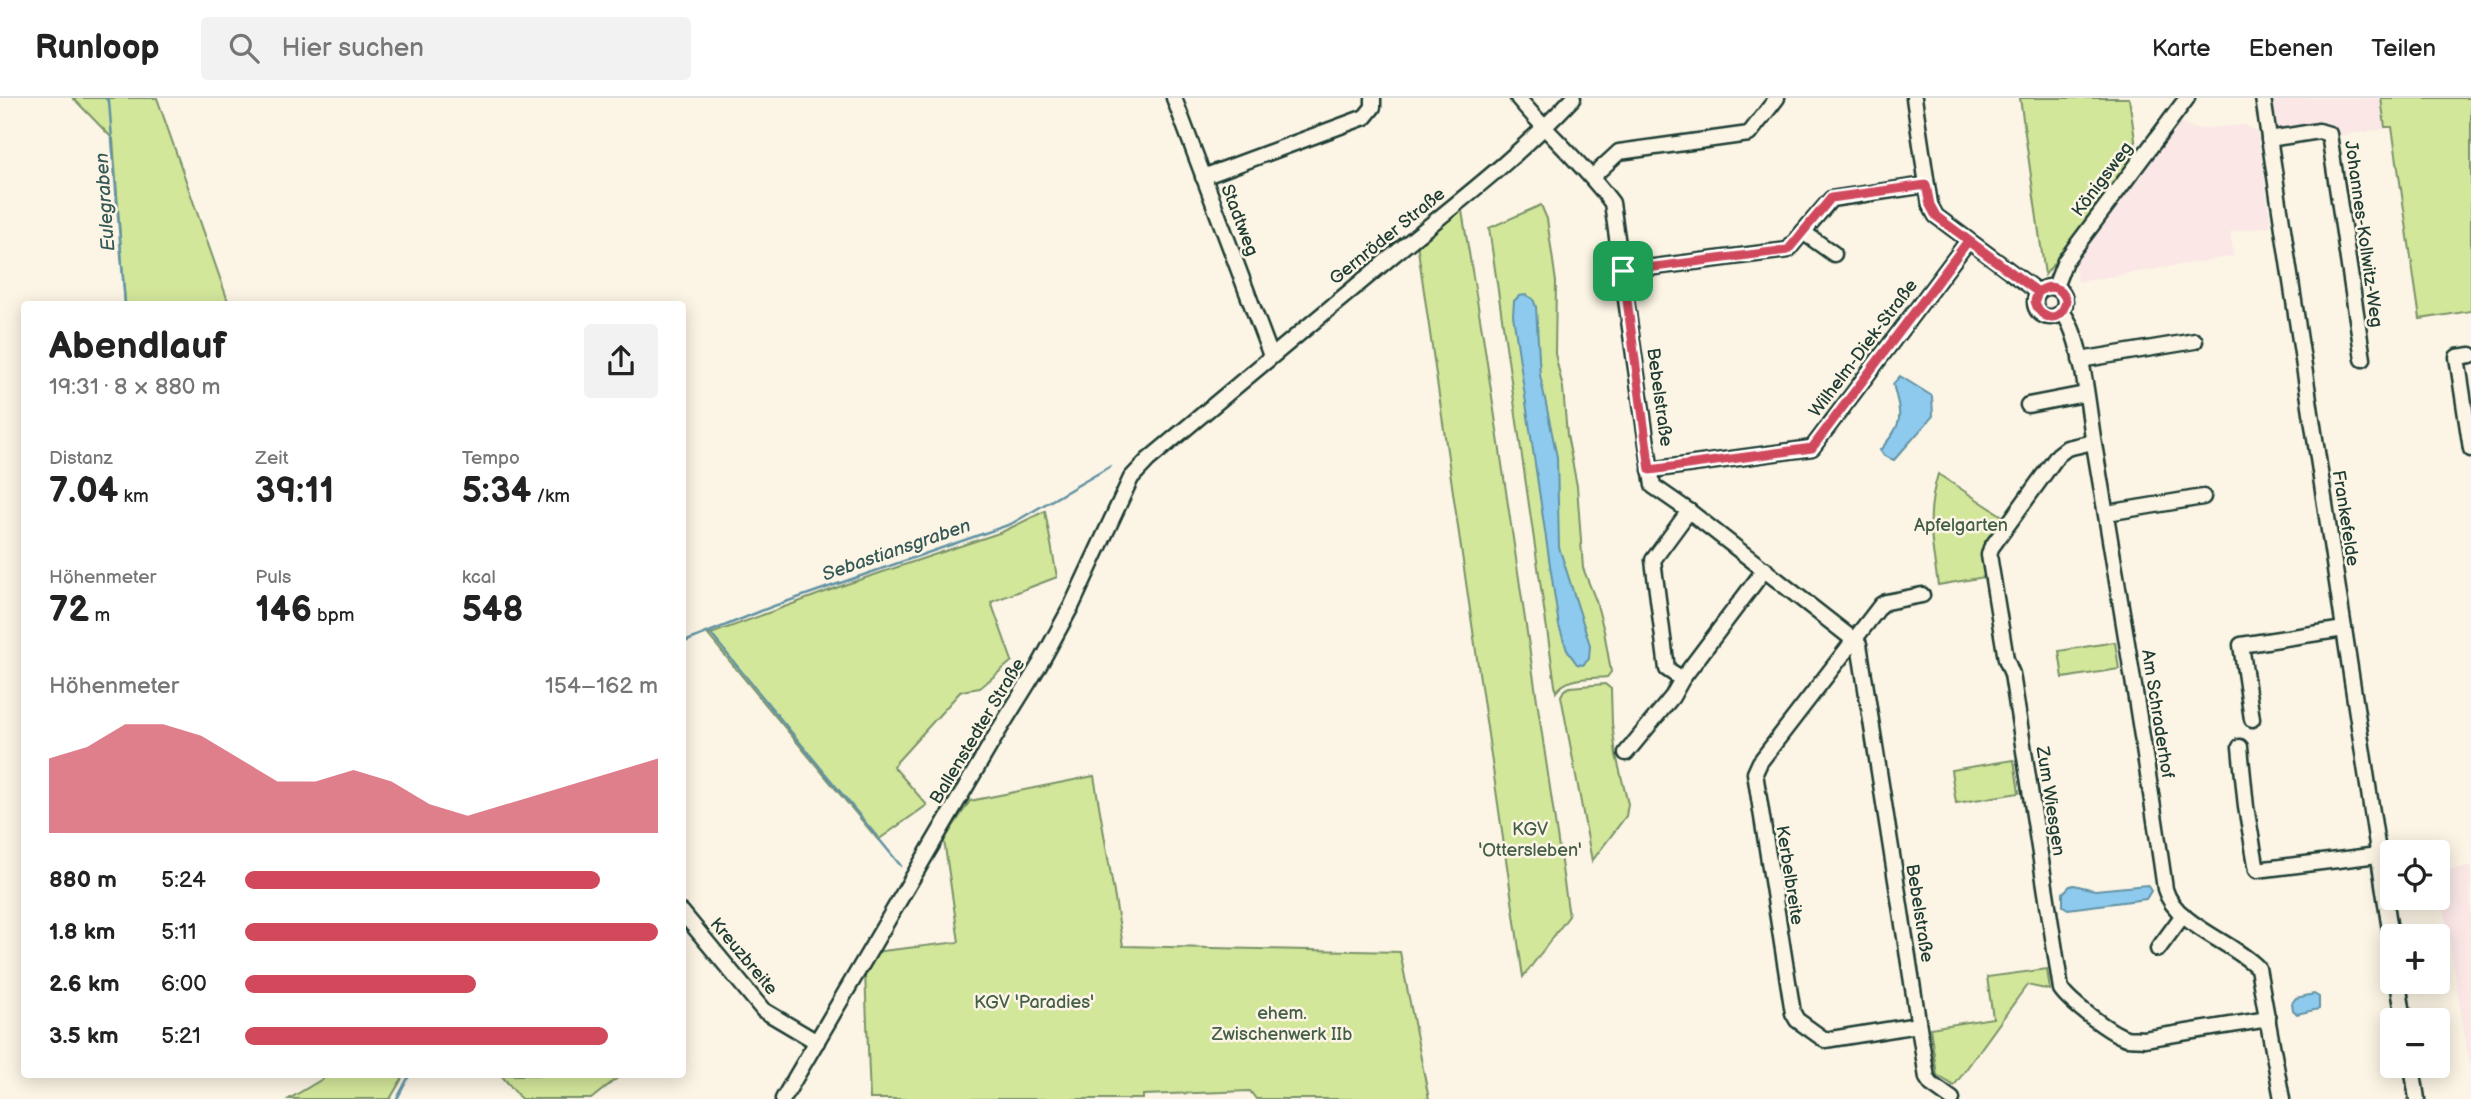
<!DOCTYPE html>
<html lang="de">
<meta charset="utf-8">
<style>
:root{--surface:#fff;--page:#f2f2f2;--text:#222;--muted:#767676;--line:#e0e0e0;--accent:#d1495b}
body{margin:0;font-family:"Balsamiq Sans",sans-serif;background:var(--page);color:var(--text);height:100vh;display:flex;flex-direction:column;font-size:26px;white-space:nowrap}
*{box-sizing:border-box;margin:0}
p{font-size:23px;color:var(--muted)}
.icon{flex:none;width:38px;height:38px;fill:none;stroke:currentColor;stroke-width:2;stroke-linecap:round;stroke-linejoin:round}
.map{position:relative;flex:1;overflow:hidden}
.sheet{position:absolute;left:21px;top:203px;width:665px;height:777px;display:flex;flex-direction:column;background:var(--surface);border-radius:7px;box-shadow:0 4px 18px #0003}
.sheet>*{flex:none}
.buttons{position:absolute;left:2380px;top:742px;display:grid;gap:14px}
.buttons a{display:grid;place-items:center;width:70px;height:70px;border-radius:7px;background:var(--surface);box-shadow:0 4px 18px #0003;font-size:35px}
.pin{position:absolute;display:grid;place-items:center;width:60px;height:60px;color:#fff;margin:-30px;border-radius:14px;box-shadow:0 4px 10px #0006}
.round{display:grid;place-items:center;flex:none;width:74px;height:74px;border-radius:7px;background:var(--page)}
.summary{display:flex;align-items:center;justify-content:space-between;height:119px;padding:0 28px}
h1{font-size:38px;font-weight:700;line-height:52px}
.metrics{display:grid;grid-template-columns:repeat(3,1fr);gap:10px;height:119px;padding:7px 28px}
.metrics div{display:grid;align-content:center}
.metrics b{font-size:35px;font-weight:700}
.metrics small{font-size:19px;font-weight:400}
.metrics p{font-size:19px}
.chart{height:196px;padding:14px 28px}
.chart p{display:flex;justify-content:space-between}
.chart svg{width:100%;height:126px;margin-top:7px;fill:var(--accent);opacity:.7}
ul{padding:0 28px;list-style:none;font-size:23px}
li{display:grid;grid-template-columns:112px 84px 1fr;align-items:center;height:52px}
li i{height:18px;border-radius:9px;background:var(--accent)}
header{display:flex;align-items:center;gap:42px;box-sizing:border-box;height:98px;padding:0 35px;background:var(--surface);border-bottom:2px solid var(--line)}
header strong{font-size:33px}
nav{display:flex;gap:38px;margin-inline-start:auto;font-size:24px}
.search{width:490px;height:63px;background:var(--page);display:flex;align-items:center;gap:18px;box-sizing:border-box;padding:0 24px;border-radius:7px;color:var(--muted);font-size:26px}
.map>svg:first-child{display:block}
</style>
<header>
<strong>Runloop</strong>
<div class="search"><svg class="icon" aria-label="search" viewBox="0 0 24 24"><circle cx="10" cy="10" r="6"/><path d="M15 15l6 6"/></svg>Hier suchen</div>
<nav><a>Karte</a><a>Ebenen</a><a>Teilen</a></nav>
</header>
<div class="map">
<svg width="2471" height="1001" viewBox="0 0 2471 1001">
<rect width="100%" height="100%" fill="#fcf5e5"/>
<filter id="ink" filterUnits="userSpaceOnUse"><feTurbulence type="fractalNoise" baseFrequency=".0143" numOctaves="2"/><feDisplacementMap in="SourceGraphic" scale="14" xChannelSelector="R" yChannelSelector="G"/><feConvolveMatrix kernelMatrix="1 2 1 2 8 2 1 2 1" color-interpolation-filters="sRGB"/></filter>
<g filter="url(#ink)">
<g fill="#fae7e6">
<path d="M2271,0H2380L2385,31L2337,38L2327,29L2277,34Z"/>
<path d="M2178,24L2196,31L2245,27L2258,34L2271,128L2230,134L2234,158L2078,184L2074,164L2117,103Z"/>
<path d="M2471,768V975L2438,773Z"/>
</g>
<g fill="#d3e79b" stroke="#799268" stroke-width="2">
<path d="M73,0H157L229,206H125L113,41Z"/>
<path d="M2020,0H2129L2137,56L2045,177Z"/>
<path d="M2381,0H2471V213L2420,221L2392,29H2385Z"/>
<path d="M1461,107L1483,238L1569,818L1523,879L1417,145Z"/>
<path d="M1541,107L1547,121L1556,184L1555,256L1563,290L1567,337L1577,388L1583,470L1596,503L1604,533L1611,574L1607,579C1589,581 1567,578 1556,594L1489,130Z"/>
<path d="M1938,376L2004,419L1981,454L1985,479L1938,487C1932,445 1925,419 1938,376Z"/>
<path d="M1045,413L1057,479L991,504L1012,563L980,590L961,593L893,668L927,707L878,742L708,537L847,486L1002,434Z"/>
<path d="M2115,544L2119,571L2063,580L2059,553Z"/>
<path d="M1605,586L1611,591L1612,625L1616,657L1628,706L1626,718L1592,763L1561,598L1564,592L1570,589Z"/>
<path d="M2014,662L2019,695L1956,705L1951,672Z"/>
<path d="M1094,678L1123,848L1400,854L1429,1001H1256L1250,993L1143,997V1001H870L865,874L874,854L959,844L944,742L970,703Z"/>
<path d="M2047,871L2050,892L2027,887L1954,988L1937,977L1930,930L1993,920L1987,879Z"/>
<path d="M329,977V976L404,977L390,1001H289Z"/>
<path d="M501,977H621L591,1001H521Z"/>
</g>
<g fill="#8ecaee" stroke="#6292a4" stroke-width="2">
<path d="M1526,197L1533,201L1536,209L1540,277L1557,359L1559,449L1590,547L1589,561L1583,567L1577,566L1567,552L1559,528L1513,217L1514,203L1519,198Z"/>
<path d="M1900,278L1932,298L1933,318L1894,362L1884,358L1880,352C1904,325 1902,320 1893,286Z"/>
<path d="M2074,787L2095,792L2147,787L2151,793L2146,801L2068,811L2063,808V795L2070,788Z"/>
<path d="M2314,896L2319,899V911L2297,916L2293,912L2292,905L2296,900Z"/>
</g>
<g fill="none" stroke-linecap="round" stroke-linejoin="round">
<g stroke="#6292a4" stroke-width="2.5">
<path d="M105,0L109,3L125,206"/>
<path d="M710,535L901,768"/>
<path d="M682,545L771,509L1011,426L1111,368"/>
<path d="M397,1001L410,976"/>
</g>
<defs>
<g id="minor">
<path d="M1174,0L1271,258"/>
<path d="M1518,0C1548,36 1584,67 1612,105L1653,388L1689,413L1859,546L1927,980L1931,986L1952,1001"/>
<path d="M1914,0L1930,107L1936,118L2038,194"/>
<path d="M2263,0L2392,845"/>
<path d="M2269,41L2319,33L2329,36L2363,261"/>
<path d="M1203,79L1365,19L1373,9V0"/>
<path d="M1592,79L1619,54L1749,36L1777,0"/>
<path d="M1834,156L1803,134L1831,101L1926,87"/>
<path d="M1623,173L1788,152L1803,134"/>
<circle cx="2050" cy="204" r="15"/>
<path d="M2055,189L2065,163L2187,0"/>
<path d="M2062,214C2083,238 2088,312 2094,346C2119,494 2144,642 2165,791C2175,827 2232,843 2258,870L2282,1001"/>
<path d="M2471,257L2457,259L2471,351"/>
<path d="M2080,262L2195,243"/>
<path d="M2028,307L2085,296"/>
<path d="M2093,344L2067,350L2058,357L1991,450L1989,457L2006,561L2012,576L2061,891C2070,904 2111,936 2127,940C2132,941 2139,940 2144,941L2268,921"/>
<path d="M1650,372L1812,350L1968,143"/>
<path d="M1689,413L1653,462L1667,571L1682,581L1765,471"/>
<path d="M2107,415L2203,399"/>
<path d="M2252,621L2241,547L2344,531"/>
<path d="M2240,649L2246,709L2257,772L2378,757"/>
<path d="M1626,655L1672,599L1682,581"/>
<path d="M682,814L763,912L817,944"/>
<path d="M2158,851L2183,817"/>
<path d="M2398,884L2404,922"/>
<path d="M1918,927L1825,942L1797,922L1793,915L1755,675L1760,664L1881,507L1886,504L1922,497"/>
<path d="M2412,968L2417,1001"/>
<path d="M783,1001L999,632L1040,566L1072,507L1131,380L1148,362C1231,293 1314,223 1397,154C1458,104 1520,57 1573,0"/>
</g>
</defs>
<use href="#minor" stroke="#1f3d34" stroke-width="19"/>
<use href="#minor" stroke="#fcf5e5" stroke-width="14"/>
</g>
</g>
<g fill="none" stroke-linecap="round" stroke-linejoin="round" filter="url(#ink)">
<defs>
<path id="route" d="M1623,173L1788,152L1831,100L1926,87L1930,107L1936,118L2038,194L2035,203C2040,224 2063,225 2066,202C2061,188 2049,186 2038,194L1968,143L1812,350L1650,372L1623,173"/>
</defs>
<use href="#route" stroke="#fff" stroke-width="14"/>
<use href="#route" stroke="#d1495b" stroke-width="9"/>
</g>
<g text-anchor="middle" stroke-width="5" stroke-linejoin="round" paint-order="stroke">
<g font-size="18" fill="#1f3d34" stroke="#fcf5e5">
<text transform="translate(2102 81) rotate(-53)" y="6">Königsweg</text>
<text transform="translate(1240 122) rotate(69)" y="6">Stadtweg</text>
<text transform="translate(2364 136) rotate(82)" y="6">Johannes-Kollwitz-Weg</text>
<text transform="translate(1387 138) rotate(-39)" y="6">Gernröder Straße</text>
<text transform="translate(1863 250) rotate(-53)" y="6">Wilhelm-Diek-Straße</text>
<text transform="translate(1660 299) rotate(82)" y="6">Bebelstraße</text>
<text transform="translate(2346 420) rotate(81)" y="6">Frankefelde</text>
<text transform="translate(2158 616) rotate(81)" y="6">Am Schraderhof</text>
<text transform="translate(977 633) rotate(-59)" y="6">Ballenstedter Straße</text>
<text transform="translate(2051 703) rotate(81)" y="6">Zum Wiesgen</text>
<text transform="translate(1790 777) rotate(81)" y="6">Kerbelbreite</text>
<text transform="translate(1920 815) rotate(81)" y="6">Bebelstraße</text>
<text transform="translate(744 858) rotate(50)" y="6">Kreuzbreite</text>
</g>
<g font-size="18" fill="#435f49" stroke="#fcf5e5">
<text x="1961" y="433">Apfelgarten</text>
<text x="1530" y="737">KGV<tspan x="1530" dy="21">'Ottersleben'</tspan></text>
<text x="1034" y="910">KGV 'Paradies'</text>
<text x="1282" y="921">ehem.<tspan x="1282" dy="21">Zwischenwerk IIb</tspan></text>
</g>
<g font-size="19" font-style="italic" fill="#355959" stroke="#fcf5e5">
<text transform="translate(104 104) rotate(-94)" y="7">Eulegraben</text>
<text transform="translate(896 451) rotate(-19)" y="7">Sebastiansgraben</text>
</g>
</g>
</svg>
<div class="buttons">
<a><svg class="icon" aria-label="locate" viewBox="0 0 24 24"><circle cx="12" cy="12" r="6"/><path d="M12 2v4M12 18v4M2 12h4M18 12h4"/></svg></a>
<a>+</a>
<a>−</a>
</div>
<div class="pin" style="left:1623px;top:173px;background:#1e9e55"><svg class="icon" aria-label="arrive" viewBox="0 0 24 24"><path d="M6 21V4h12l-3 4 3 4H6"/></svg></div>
<section class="sheet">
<div class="summary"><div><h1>Abendlauf</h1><p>19:31 · 8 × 880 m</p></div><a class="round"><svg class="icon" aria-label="share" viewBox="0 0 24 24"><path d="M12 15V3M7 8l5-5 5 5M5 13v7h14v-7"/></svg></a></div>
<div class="metrics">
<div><p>Distanz</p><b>7.04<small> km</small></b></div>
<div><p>Zeit</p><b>39:11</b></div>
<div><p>Tempo</p><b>5:34<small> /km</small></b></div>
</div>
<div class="metrics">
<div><p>Höhenmeter</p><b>72<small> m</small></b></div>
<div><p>Puls</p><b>146<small> bpm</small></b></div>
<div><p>kcal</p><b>548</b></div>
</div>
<div class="chart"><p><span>Höhenmeter</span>154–162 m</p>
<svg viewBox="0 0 160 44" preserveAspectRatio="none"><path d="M0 44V18L10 14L20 6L30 6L40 10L50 18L60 26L70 26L80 22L90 26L100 34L110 38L120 34L130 30L140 26L150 22L160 18V44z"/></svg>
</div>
<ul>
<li><b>880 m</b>5:24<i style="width:86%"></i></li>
<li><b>1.8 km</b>5:11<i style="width:100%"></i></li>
<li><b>2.6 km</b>6:00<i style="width:56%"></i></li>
<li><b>3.5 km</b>5:21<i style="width:88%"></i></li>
</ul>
</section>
</div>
